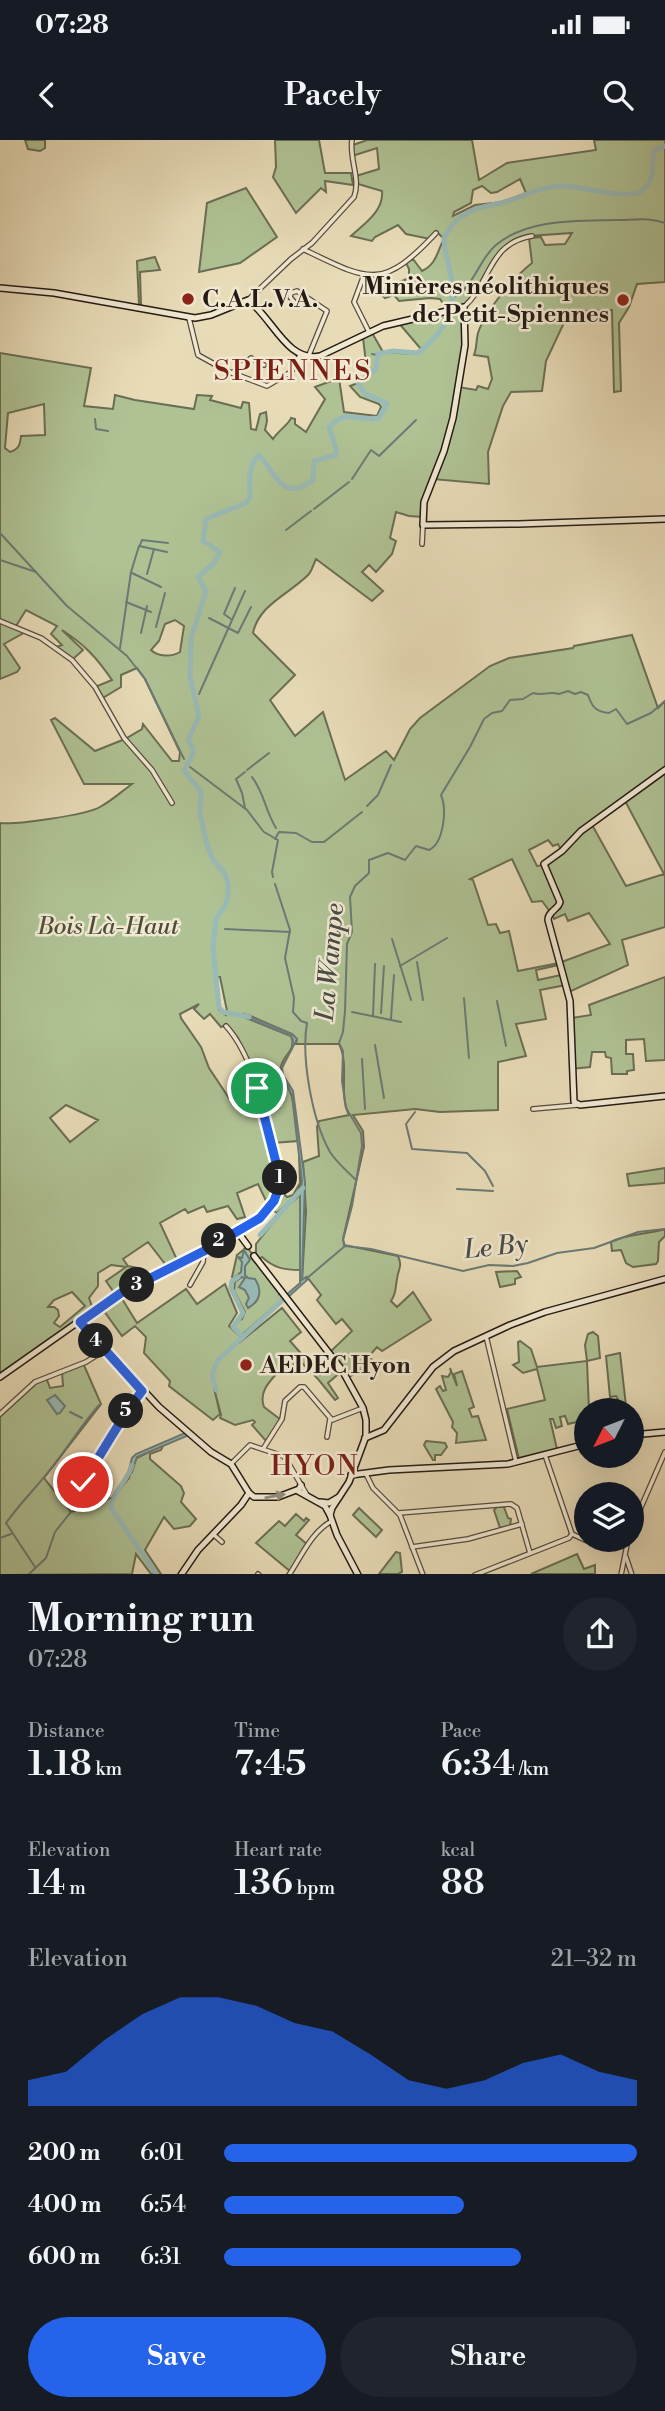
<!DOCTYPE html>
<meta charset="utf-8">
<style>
:root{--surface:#171b24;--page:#20242c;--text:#f1f3f6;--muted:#9ea1a6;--accent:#2563eb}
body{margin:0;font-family:"Libre Bodoni",serif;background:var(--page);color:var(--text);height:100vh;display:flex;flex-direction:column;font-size:26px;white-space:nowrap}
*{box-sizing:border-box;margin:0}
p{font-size:23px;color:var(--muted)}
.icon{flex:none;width:38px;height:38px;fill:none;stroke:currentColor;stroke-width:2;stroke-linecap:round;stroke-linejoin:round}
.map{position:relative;height:1434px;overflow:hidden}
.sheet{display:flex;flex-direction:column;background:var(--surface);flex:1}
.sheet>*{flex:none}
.needle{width:46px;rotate:228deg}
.fabs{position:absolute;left:574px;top:1258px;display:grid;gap:14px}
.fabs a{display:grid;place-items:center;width:70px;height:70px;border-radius:50%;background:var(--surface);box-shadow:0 7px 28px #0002;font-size:35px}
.pin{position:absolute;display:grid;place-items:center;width:60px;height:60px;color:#fff;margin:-30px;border:4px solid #fff;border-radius:50%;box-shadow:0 2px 7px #0007}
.km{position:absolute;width:35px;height:35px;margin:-18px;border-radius:50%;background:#222;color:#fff;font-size:19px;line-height:35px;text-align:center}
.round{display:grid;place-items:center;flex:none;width:74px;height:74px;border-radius:37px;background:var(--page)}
.head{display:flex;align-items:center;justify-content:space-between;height:119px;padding:0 28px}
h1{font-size:38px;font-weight:600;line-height:52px}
.metrics{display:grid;grid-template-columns:repeat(3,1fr);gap:10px;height:119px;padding:7px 28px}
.metrics div{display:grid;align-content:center}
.metrics b{font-size:35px;font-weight:600}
.metrics small{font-size:19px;font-weight:400}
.metrics p{font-size:19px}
.chart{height:196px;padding:14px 28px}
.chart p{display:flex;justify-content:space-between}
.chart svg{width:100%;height:126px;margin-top:7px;fill:var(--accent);opacity:.7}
.cta{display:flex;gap:14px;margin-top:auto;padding:14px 28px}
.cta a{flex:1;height:80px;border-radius:42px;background:var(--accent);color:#fff;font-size:28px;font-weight:600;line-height:80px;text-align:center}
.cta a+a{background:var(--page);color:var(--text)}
ul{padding:0 28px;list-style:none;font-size:23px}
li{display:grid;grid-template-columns:112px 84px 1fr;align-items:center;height:52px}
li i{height:18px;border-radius:9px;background:var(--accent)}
.status{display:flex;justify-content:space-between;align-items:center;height:49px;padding:0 35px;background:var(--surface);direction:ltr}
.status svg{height:19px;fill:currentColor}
header{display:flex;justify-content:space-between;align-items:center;height:91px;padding:0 28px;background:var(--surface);font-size:32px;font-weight:600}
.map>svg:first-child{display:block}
</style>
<div class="status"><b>07:28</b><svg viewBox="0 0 49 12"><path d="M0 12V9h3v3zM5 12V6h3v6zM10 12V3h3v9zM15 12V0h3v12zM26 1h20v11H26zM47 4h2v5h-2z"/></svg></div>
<header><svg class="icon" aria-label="back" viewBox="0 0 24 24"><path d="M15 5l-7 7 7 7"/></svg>Pacely<svg class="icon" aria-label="search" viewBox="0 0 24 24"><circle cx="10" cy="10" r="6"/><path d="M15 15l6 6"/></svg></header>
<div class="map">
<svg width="665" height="1435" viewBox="0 0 665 1435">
<rect width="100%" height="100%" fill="#e8dcb8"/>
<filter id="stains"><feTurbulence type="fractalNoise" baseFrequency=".00286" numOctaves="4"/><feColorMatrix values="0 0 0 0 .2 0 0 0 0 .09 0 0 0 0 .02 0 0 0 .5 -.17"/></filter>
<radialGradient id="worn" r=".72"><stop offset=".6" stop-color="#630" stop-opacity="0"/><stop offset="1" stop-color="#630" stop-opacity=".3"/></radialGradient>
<g fill="#afc294" stroke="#6a6e54" stroke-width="2" fill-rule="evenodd">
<path d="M25,0H45V8L40,11L28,9Z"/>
<path d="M275,0H319L325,33H351L353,45L325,41L326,52L321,48L296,73L273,37L276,27Z"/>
<path d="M367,0H472L479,40L507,23L596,10L594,0H665V142L637,144L629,167L619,183L621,251L614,252L612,170L569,172L546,221L542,251L511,252L503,266L488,312L489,344L433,339L426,357L423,377L409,376L396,372L390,398L396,401L392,414L376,432L369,425L362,432L383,451L372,461L316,419C314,423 312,430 309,434C290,454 259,464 253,493L295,535L270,560L295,596L323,572L345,640L386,611L394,620L410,589L420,578L490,526L509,518L573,508L574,506L632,495L658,568L665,561V787L622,800L628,825L569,852L566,845L540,850L546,879L516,884L526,916L498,922V970L440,972L415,969L353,975L363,991L364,1007L343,1099L344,1105L398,1116C403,1127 398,1129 397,1139C395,1148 397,1152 391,1161L397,1167L413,1152L431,1180L382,1211L377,1207L369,1216L372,1220L363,1233L360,1230L348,1238L342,1231L328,1243L338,1258L335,1260L318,1239L299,1220L290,1228L281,1229C271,1240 258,1251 264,1267L281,1280L266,1301L252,1285L255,1282L253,1280L235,1285L220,1278L221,1275L214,1248L220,1274L213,1280L169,1246L170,1241L144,1213L146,1197L135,1186L122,1196L101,1167L0,1237V683C16,685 86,675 100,667C111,661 121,652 132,644H84L51,580L55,578L95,611L125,599L142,589L143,584L172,621H179L180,612L145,539L137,528L121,535V547L101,559L95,547L112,540C97,518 84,504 62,490L83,510L72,520L56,507L62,505L51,494L57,486L26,470L16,486L27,491L4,504L20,528L17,532L0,539V213L91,228L84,266L113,269L115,255L135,260L194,269L197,255L212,256L210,260L241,268L243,262L249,263L251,289L256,290L260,274L266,272L267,281L265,290L273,299C278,291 289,284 291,278L295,279V284L306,292L325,259L315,247L339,238L344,272L377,276L381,267L379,264L360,257L350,246L358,243L369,234L364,230L366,223L363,198L371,191L383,212L413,214L421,209L397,181L447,169L440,159L430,158L399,161L394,155L385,158L366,140L367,137L386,135L389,140L395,144L409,138V129L406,123L413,119L422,131C437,124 437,111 444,99L437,92L430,99L406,94L398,85L375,97L372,101L351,96C364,84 384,71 382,51L358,44L356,36L379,29L377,8L352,16L353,5ZM520,39L526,53L503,62L475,65L453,76L454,72L471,63L473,50L482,46L491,53L497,52ZM572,93L565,104L545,105L541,97L529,98L532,123C514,137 485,171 478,193C476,200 477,208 474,215L488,217L492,239L488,249L478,246L476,250L458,247L466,177L459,170L475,154L506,106L529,96ZM44,264L45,295L21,296C20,305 19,309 10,312L5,308L8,273ZM175,480L184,486L180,512C172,517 158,517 151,510L159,501L165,484ZM624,659L664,734L626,746L591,683ZM548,700L553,706L558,704L562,712L544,725L537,726L529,710ZM512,719L532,762L542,761L551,773L561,768L552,773L554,779L565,774L568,781L589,773L610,804L559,823L518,831L509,791L500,793L496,784L488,785L473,740L470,739ZM559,825L561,835L538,840L536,830ZM216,837H220L227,871L226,875L219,870ZM199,864L194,869L204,879L210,874L221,887L227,885L238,898L248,920L273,1003L298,1001C295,986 296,965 290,951C286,943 279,936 281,926C284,914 297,910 291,896L246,878L248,875L292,894L297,899L296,904H339C350,925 338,953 349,975L319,981L317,987L319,1016L303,1022L306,1071L302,1141L307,1137L321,1155L317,1160L336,1184L342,1179L352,1191L329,1213L335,1221L320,1235L290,1201L301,1192L282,1168L240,1202L241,1197L229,1186L237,1173L225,1144L197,1164L186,1149L137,1183L119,1154L149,1139L142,1129L128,1126L123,1119L148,1102L169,1129L179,1124L160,1083L185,1069L188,1073L204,1066L207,1072L228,1066L237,1079L245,1077L237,1053L258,1044L269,1067L279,1044L258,959L249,962L241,949L229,958L209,928L201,907L181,878L180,874ZM66,965L98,980L70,1002L50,978ZM111,1125L126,1127L106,1141L115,1154L93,1169L89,1158L98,1146V1133ZM72,1152L85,1166L60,1187L54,1183L59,1176L58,1170L54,1167H48L54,1160Z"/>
<path d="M246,48L277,97L240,123L199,132L207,63Z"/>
<path d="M155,117L160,130L140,132L141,165H139L137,121Z"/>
<path d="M665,837V920L646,921L644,899L626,900V914H633L634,930L627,931V934H612L611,918L606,917L605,912H592L590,927L571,929V878L591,875L589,865Z"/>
<path d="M299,1015C303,1050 303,1050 277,1073L271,1069L281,1051L287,1057L293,1055L300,1043Z"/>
<path d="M665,1028V1043L629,1046L627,1034Z"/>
<path d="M300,1055V1130C284,1130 274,1128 262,1117L259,1119L256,1115V1104L284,1069Z"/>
<path d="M665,1089V1096L659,1102L658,1121L656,1124L633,1127L626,1123L621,1110L612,1111L611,1102C627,1093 647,1095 665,1089Z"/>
<path d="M247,1107L279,1150V1154L281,1153L284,1158L242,1195L234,1188L236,1182L242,1179L245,1172L234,1151L235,1141L232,1137L237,1115Z"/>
<path d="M517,1131L521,1137L515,1139V1144L500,1147L496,1132Z"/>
<path d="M593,1192L598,1196L600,1218L587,1221L589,1270H586V1285H582L581,1281L568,1284L565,1276L560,1277L562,1286L556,1288L553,1279H550L557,1309L519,1319L507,1269L545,1260L537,1229L523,1233L513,1225L519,1222L518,1202L520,1201L531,1209L537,1227L587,1221L585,1205L588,1194Z"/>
<path d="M620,1213L626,1266L621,1264L616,1256L610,1257L606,1216Z"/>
<path d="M83,1223L101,1264L44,1338L71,1372L114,1357L129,1338L135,1319L164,1304L161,1310L150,1314V1319L181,1346L184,1353L181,1362L196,1379L190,1386L174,1389L164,1377L145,1410L161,1434H151L136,1414L132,1434L0,1435V1274L35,1242L46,1237L50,1248L63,1246L62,1232Z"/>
<path d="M450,1228L457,1246L454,1234L462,1231L474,1267L469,1269L472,1277L478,1276L486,1300L456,1303L457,1293L452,1287L453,1282L436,1249L440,1246L443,1251L446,1250L442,1236L448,1237L451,1232Z"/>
<path d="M426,1301L445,1303L447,1307L441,1315H435V1320H433L424,1305Z"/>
<path d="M497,1367H504L508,1378L511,1379L510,1386L500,1388L494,1370Z"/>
<path d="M359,1368L382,1390L376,1397L353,1375Z"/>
<path d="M296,1374L304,1381L306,1378L309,1380L296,1395L308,1405L291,1432L256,1403L279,1381L285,1386Z"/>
<path d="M396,1412L400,1413L402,1432L398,1434H379Z"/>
<path d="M577,1414L584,1429L595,1425V1434H531Z"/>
</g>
<g fill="#99bab6" stroke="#6b7a75" stroke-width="2">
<path d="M244,874L292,894L297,899L282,928L283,935L293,951L305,1042L302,1140L306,1137L308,1139L287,1158L285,1156L300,1143V1055L302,1041L292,956L280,930L292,909L293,900L291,896L243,876Z"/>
<path d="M244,1110L250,1120L245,1126V1135L248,1138L255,1139C262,1150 261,1161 248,1168L246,1164L249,1158L245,1150L239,1147L245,1138L242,1137L236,1141L234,1138L241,1132L242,1122L238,1117L242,1118Z"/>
<path d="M55,1255L65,1266L60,1273L57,1274L47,1260Z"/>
<path d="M185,1293L189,1295L137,1317L132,1332L129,1330L132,1318L136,1314Z"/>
</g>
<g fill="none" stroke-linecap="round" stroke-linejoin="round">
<g stroke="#6b7a75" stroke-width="2">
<path d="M452,158C475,147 478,120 496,105C528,78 578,81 617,80C633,80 650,77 665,83"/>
<path d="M372,214L377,215"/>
<path d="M95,279L96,289L108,291"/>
<path d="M352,339L371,310L379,316L416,280"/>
<path d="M314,369L349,342"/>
<path d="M286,390L311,371"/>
<path d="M0,393L67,466L127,516L145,539L184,619"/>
<path d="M140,405L142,400L168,403"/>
<path d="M0,420L36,432"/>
<path d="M132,433L161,447"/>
<path d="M147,434L154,409"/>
<path d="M126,462L151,472"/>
<path d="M209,478L238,493L251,467"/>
<path d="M231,479L224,474L235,448"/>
<path d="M156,487L165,453"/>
<path d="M141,493L147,466"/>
<path d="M120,508L131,432L139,406L167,412"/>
<path d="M199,554L245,451"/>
<path d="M190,627L247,670L263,691"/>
<path d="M247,630L269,613"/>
<path d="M252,637C265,655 265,670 276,688"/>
<path d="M367,666L378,655L391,625"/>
<path d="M245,668L242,653L236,639L245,632"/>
<path d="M264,692L278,700L272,732L273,737"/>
<path d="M275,699L279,692L296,693L312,702H324L362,672"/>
<path d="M275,744L290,790L285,818L294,858L293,872L301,881L307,883C301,918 312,980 330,1012C337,1023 347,1031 356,1040"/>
<path d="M225,789L290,792"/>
<path d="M392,799L411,860"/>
<path d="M417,822L423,860"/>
<path d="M400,826L447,798"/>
<path d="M464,858L469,918"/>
<path d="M497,861L506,906"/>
<path d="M352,872L401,882"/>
<path d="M381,873L384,826"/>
<path d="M373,876L375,824"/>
<path d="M391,879L394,835"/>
<path d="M375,905L384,958"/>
<path d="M362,919L365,969"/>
<path d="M415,972L406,984L412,1009L467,1013L485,1031L493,1046"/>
<path d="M457,1049L493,1051"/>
<path d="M345,1106L343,1100L352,1066L362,1006L361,993L346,968L342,941L343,911L339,903L343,892L345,871L347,804L352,792L350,757L355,746L369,733V720L388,713L405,720L416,706L429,710C444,703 447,669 441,655L470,607L484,579L492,573L502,571L510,560L523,559L533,553C543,556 549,551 559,554L568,551L575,554L581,552L588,555C592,567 596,572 609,573L616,569L627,584L651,573L665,561"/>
<path d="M306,1139L345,1106L371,1109L463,1131L489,1125L513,1126L528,1123L557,1113L594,1108L638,1092L665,1089"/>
<path d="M70,1272L82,1278"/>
<path d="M0,1398L11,1394"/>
<path d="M35,1427L6,1383C23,1359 45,1339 62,1314C74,1298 85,1281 99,1265"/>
<path d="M28,1435L46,1418L55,1392L70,1373"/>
</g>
<g stroke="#99bab6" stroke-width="5">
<path d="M249,877L223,872L219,867L213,807L216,779L225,766L228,756V743L224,732L213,720L207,705L200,673L201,652L184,630L193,615V608L188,600L199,576L190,537L191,498L206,452L198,437L214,423L220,412L203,401L206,379L246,363L250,358C250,343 247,326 259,315C275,332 283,364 313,340L314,321L336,315V309L329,287C348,267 357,283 379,278L387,263L365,254L358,243L376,229L378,214L393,211L418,213C445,191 457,172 451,136C449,123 444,111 444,98C448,90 453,82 461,77C473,68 487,66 501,63C523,57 540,46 564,46C588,47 614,58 639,53C660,37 648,30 655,10L665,6"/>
<path d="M260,1095L303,1048"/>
<path d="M238,1137L232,1141L231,1148L243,1173L233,1187L243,1197"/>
<path d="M216,1250L212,1234L218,1220L287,1156"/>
<path d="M132,1325C128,1341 112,1352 111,1368L157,1435"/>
</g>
<defs>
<g id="street">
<path d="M303,109C369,141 382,151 436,93"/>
<path d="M364,135L354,162L369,192"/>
<path d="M248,160L291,119L312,103L354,57C361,39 349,19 352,0"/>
<path d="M464,167C491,143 488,103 532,96"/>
<path d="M189,178L198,215L227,231L267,246L291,232L300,215"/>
<path d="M309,215L327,171L297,151L291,153L290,157L295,163L309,160"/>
<path d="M232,233L251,218L264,225"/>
<path d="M422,404L423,385"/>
<path d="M0,481L41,498L72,520L95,547L124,598L152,630L172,663"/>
<path d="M226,886C258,921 270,996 281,1042C275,1073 260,1075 237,1091"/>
<path d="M533,969L578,965"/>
<path d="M190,1145L203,1122L204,1111"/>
<path d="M486,1196L516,1322"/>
<path d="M0,1274L35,1242L86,1222L105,1210"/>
<path d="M327,1297L330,1279"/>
<path d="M263,1309L282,1279L285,1261L300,1247H304L332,1280L363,1268"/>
<path d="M545,1315L572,1394"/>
<path d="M232,1323L250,1305L283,1316L286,1319L307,1355"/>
<path d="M366,1334L373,1348L400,1375L423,1435"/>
<path d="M81,1348L57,1347V1341L83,1342"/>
<path d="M88,1365L87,1354L82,1348L83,1342C103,1312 120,1280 142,1251"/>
<path d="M399,1373L511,1364L517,1368L530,1413"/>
<path d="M632,1388L665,1312"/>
<path d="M213,1394L222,1402"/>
<path d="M572,1394L596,1405"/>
<path d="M412,1407L468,1399L522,1384"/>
<path d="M626,1417L632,1435"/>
<path d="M258,1434L259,1435"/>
<path d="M289,1435C301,1417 312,1391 332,1381"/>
<path d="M475,1435L569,1398L572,1394"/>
<path d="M621,1435L628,1400"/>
</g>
<g id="secondary">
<path d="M0,148L54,153L195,178L211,175L248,160C272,177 287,223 320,216L383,186L464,167L465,205L453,278L444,311L424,362L423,385L518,384L665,379"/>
<path d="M665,630L581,691L562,711L544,724L560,762C558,770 548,771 548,780L570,861L574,962L580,965L665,956"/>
<path d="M254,1116L342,1230L363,1268L366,1280V1296L349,1342L332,1368L330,1375L337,1395L358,1435"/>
<path d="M80,1182L159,1267L211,1312L231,1324L249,1353L254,1357H278L299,1349L301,1345"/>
<path d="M0,1237L115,1156L237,1091L248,1106"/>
<path d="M632,1295L665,1292"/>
<path d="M365,1298L384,1290L433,1227L454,1211L510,1185L545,1172L665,1139"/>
<path d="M351,1335L389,1330L508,1324L586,1304"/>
<path d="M298,1351L325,1366L330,1375"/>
<path d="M320,1362L329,1363L339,1357"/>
<path d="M181,1435L198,1410L241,1365L249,1353"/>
</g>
</defs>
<use href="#street" stroke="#564b3d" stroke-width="6"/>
<use href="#secondary" stroke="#251b14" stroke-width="8"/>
<use href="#street" stroke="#f0e8d1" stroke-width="3.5"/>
<use href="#secondary" stroke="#f0e8d1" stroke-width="5"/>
</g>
<defs><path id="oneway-solid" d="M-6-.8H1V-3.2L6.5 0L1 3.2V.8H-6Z" transform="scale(1.75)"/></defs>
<use fill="#958c7c" href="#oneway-solid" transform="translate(275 1356) rotate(-10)"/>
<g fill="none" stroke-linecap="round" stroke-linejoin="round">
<defs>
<path id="route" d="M83,1342C103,1312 120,1279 142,1251L80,1182L121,1153L204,1111L260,1078L274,1061L281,1042L257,948"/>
</defs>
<use href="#route" stroke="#fff" stroke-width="14"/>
<use href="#route" stroke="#2563eb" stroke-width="9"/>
</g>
<g fill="#8f2418" stroke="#f0e8d1" stroke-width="2.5">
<circle cx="188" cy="159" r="7"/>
<circle cx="623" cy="160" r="7"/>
<circle cx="246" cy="1225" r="7"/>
</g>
<g text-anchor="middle" stroke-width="5" stroke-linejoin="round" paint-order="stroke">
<g font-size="24" font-weight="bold" fill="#251b14" stroke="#f0e8d1" text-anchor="start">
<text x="609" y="154" text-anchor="end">Minières néolithiques<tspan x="609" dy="28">de Petit-Spiennes</tspan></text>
<text x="202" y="167">C.A.L.V.A.</text>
<text x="260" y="1233">AEDEC Hyon</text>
</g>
<g font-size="24" font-style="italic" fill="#4e4d3a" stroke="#f0e8d1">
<text x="108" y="794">Bois Là-Haut</text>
</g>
<g font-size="26" font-style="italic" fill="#484b45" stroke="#f0e8d1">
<text transform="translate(329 822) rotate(-85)" y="9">La Wampe</text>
<text transform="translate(496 1106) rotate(-6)" y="9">Le By</text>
</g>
<g font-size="28" letter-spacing="2" fill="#7a1f14" stroke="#f0e8d1">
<text x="293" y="240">SPIENNES</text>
<text x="315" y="1335">HYON</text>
</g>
</g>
<rect width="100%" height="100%" filter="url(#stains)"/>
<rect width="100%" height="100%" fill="url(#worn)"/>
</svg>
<div class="fabs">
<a><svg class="needle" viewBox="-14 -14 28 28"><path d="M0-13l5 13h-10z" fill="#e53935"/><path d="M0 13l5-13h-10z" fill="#9ea1a6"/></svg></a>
<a><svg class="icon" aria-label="layers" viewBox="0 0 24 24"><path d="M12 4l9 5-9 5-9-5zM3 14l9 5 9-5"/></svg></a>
</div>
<div class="pin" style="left:257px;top:948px;background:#1e9e55"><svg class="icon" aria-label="arrive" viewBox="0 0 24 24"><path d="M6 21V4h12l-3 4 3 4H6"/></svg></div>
<div class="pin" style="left:83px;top:1342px;background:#d93025"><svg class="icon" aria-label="check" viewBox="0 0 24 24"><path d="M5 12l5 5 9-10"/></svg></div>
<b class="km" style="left:280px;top:1038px">1</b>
<b class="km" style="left:219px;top:1101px">2</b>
<b class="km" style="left:137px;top:1145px">3</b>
<b class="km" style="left:96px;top:1201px">4</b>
<b class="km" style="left:126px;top:1271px">5</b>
</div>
<section class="sheet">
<div class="head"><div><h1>Morning run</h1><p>07:28</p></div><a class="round"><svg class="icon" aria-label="share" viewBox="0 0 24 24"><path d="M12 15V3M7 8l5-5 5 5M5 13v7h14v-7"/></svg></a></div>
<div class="metrics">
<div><p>Distance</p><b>1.18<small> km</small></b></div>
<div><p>Time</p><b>7:45</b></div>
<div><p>Pace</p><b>6:34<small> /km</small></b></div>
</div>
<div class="metrics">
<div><p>Elevation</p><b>14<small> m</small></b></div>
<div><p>Heart rate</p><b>136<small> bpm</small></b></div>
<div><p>kcal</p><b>88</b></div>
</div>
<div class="chart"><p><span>Elevation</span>21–32 m</p>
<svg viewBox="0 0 160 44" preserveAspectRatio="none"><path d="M0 44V35L10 32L20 21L30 12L40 6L50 6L60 9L70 15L80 18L90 26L100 35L110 38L120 35L130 29L140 26L150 32L160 35V44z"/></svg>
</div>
<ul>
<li><b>200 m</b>6:01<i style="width:100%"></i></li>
<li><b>400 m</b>6:54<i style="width:58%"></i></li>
<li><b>600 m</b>6:31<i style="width:72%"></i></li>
</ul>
<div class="cta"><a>Save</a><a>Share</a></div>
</section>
